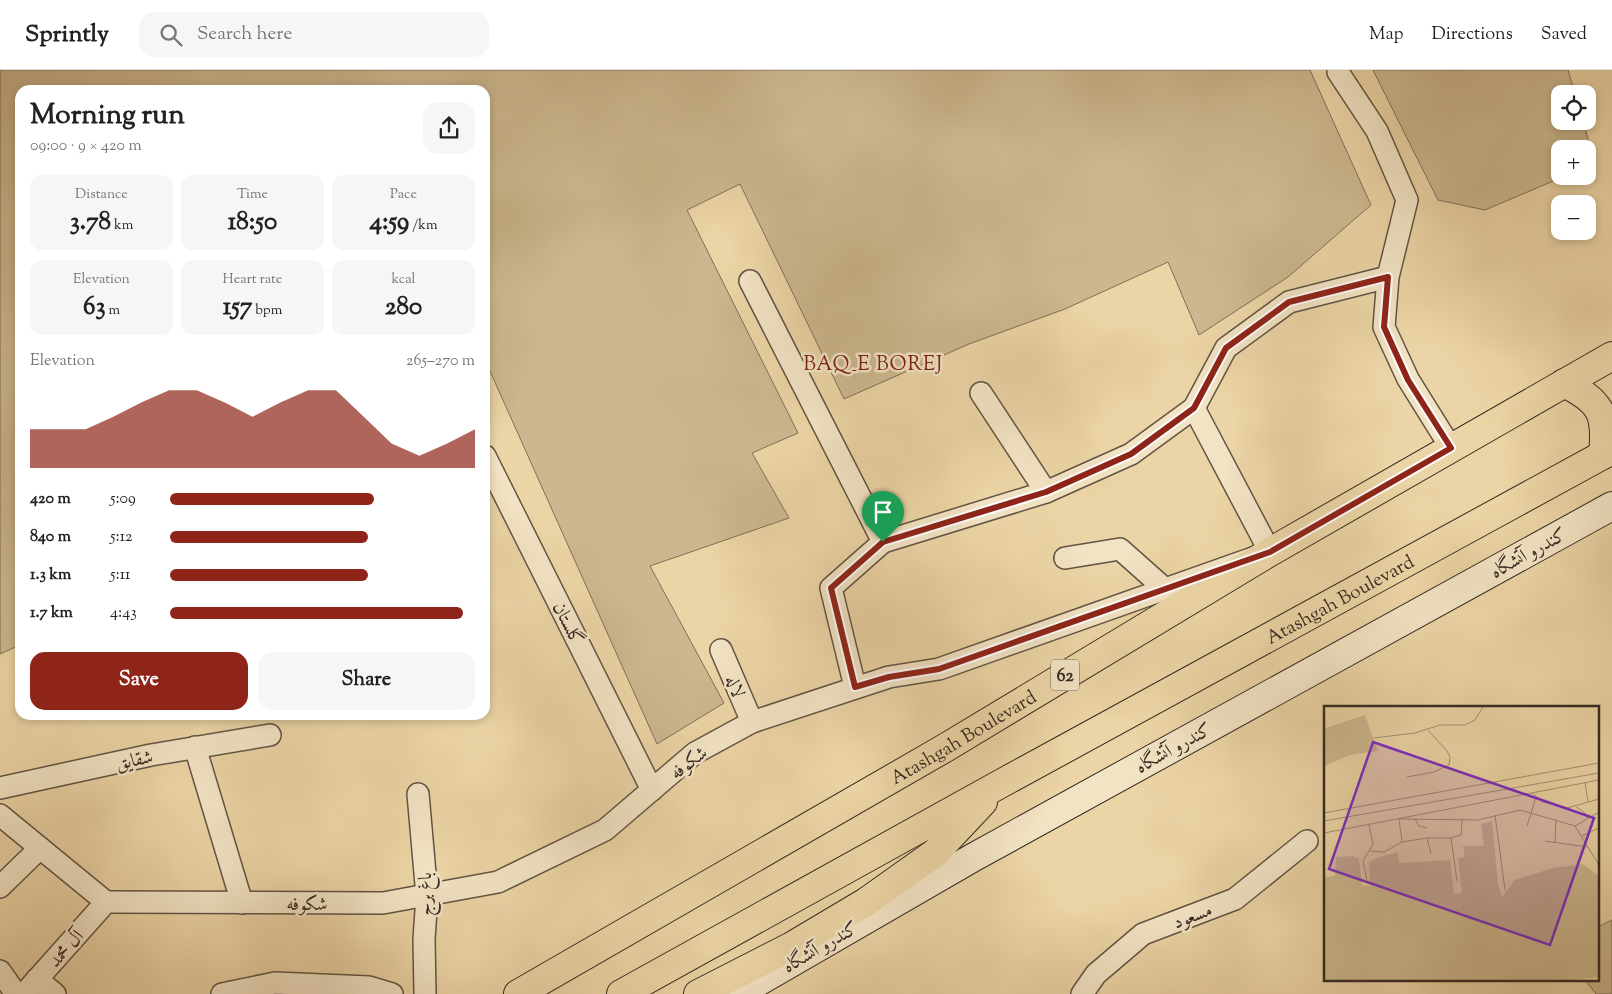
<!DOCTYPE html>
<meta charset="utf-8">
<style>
:root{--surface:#fff;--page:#f6f6f6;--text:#222;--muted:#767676;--line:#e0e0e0;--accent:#8f2418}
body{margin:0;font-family:"Sorts Mill Goudy",Amiri,serif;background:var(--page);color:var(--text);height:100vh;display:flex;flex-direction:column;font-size:19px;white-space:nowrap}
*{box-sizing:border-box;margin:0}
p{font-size:16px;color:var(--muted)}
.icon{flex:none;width:28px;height:28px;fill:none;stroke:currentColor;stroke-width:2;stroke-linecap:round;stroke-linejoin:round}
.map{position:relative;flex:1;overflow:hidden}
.side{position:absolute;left:15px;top:15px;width:475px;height:635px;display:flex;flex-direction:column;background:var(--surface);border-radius:15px;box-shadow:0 2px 8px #0003}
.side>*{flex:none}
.buttons{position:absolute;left:1551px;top:15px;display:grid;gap:10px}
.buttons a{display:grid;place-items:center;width:45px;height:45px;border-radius:10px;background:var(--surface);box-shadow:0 2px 8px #0003;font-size:25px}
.pin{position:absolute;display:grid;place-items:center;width:42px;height:42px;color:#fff;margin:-51px -21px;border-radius:50% 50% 50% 0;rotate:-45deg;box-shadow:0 0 5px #0007}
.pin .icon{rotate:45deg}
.round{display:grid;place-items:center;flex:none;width:52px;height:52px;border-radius:15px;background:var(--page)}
.summary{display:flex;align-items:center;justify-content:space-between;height:85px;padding:0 15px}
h1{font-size:28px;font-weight:700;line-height:38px}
.stats{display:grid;grid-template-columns:repeat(3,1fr);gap:8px;height:85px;padding:5px 15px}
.stats div{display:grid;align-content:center;border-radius:12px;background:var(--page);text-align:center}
.stats b{font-size:25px;font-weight:700}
.stats small{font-size:14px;font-weight:400}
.stats p{font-size:14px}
.chart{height:140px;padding:10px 15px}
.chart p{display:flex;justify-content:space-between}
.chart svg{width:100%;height:90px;margin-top:5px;fill:var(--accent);opacity:.7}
.cta{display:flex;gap:10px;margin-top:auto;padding:10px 15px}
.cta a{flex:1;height:58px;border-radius:15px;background:var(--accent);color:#fff;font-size:20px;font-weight:700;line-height:58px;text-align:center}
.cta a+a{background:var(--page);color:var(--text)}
ul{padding:0 15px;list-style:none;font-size:16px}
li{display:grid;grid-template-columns:80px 60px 1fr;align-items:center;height:38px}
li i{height:12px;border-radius:6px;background:var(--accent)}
header{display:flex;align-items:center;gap:30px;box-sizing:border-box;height:70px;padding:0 25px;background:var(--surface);border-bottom:1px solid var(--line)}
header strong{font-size:24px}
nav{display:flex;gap:28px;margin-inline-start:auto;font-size:18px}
.search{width:350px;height:45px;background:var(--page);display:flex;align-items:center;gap:12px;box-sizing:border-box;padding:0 18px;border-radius:15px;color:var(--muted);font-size:19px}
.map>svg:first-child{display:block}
</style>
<header>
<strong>Sprintly</strong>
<div class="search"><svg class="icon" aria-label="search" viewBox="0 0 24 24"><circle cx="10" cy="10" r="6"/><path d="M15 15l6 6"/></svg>Search here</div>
<nav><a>Map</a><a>Directions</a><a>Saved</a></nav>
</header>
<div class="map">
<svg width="1612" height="924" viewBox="0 0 1612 924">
<rect width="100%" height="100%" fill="#ebd4a5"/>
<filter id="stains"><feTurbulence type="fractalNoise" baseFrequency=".004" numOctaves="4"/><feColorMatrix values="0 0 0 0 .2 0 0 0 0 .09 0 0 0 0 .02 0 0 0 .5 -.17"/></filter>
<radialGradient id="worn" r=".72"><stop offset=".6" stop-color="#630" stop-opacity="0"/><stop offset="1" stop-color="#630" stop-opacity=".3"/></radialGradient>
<g fill="#ccb78f" stroke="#807059">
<path d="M0,0H1310L1371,135L1288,207L1199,265L1168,192L1065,239L969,274L844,329L740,114L687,140L798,363L752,383L789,448L650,496L724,633L657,674L485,290V20H20V575L0,584Z"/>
<path d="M1373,0H1568L1575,24H1560V51H1583L1595,94L1588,97V79H1560V106H1565L1485,140L1438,130Z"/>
<path d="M1612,850V924H1596L1585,910H1598V857Z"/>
</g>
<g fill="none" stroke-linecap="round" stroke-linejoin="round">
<defs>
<g id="minor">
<path d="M1338,2L1377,61L1407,130L1388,207L1384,257L1408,309L1451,378"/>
<path d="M750,211L883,472"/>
<path d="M981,323L1046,422"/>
<path d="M485,386L652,720"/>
<path d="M1065,488L1120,479L1165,519"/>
<path d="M721,580L752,652"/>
<path d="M855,617L831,518L883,472L1046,422L1131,384L1194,338"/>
<path d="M195,677L242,833"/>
<path d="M0,718L151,685L270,665"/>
<path d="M418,724L427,826L424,869L425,924"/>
<path d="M0,745L106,832"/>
<path d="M0,817L40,778"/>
<path d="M106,832L383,833L498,812L605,760L695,683L752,652L889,607L939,599L1270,482L1194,338L1226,278L1289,232L1388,207"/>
<path d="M0,901L16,924"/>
<path d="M37,909L55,924"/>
<path d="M24,924L106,832"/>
<path d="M222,924L275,913L369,917L392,924"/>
<path d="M1082,924L1096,904L1143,864L1235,829L1307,771"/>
</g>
<path id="secondary" d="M737,924L974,787L1612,436"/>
<g id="primary">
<path d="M1564,313C1602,332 1607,344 1603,385"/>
<path id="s1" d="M518,924L945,678L1270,482L1612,286"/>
<path id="s2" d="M621,924L1002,713L1612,380"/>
<path d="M698,924L792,876L866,832L935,783L983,732"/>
</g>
</defs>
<use href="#minor" stroke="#625444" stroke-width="24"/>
<use href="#secondary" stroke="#352a23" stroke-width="30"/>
<use href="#primary" stroke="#352a23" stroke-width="30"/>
<use href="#minor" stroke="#f2e3c4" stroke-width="21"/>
<use href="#secondary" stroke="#f2e3c4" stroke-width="28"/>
<use href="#primary" stroke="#ebd4a5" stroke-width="28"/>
</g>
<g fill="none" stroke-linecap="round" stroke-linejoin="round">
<defs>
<path id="route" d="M1388,207L1384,257L1408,310L1451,378L1270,482L939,599L889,607L855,617L831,518L883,472L1046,422L1131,384L1194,338L1226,278L1289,232Z"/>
</defs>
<use href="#route" stroke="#fff" stroke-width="10"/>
<use href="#route" stroke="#8f2418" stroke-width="6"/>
</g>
<g text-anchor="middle" stroke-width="5" stroke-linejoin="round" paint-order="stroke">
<rect fill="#f2e3c4" stroke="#6e6253" stroke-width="1" x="1051" y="589.5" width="28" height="31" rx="4"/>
<g font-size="18" font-weight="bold" fill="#352a23">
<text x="1065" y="611">62</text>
</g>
<g font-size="19" fill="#352a23" stroke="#f2e3c4">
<text transform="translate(1528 482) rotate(-29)" y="7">کندرو آتشگاه</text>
<text dy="7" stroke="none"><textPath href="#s2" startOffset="820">Atashgah Boulevard</textPath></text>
<text transform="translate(569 553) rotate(63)" y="7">گلستان</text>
<text transform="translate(736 616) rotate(67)" y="7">لاله</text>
<text dy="7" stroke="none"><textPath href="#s1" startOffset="514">Atashgah Boulevard</textPath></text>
<text transform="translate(1173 677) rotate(-29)" y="7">کندرو آتشگاه</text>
<text transform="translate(134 689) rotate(-12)" y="7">شقایق</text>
<text transform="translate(688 692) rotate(-37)" y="7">شکوفه</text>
<text transform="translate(424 824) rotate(-90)" y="7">باغ برج</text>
<text x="307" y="840">شکوفه</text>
<text transform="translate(1192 845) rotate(-21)" y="7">مسعود</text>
<text transform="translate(820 876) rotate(-30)" y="7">کندرو آتشگاه</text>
<text transform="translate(65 878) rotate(-48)" y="7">آل محمد</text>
</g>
<g font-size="20" letter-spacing="1" fill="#7a1f14" stroke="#f2e3c4">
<text x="873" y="300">BAQ_E BOREJ</text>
</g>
</g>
<g transform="translate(1324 636)">
<rect width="275" height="275" fill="#ebd4a5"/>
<path d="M41,9L54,45L26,49L0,60V19L2,22ZM168,115L174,178L178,191L191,174L229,162L259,158L275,170V271L248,274H0V171L11,170L12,151L29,150L35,153L38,179L46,180L45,156L59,150L74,146L75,157L126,154L130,188L138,187L134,152L141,151L139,140H160L157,118Z" fill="#ccb78f"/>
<path fill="none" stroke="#a29071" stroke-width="1" d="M50,32L91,27L116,19H141L151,14L159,1M83,71L110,66L125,59L126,51L123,45L104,24M261,76L264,96M208,87L219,96L243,102L275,93M252,101L259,105L264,112M0,107L275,57M171,109L181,184M91,113L95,120L103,122M0,115L275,67M203,120L212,91M251,120L275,159M251,120L275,106M0,127L275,74M258,130L275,122M103,132L107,148M127,132L133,175M221,135L264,141M78,136L103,132H127L137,129L138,114M231,137L232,113M46,145L60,146L78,136L75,113L154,114L196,104L251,120M43,175L39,155L49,138L45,119"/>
<path fill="#7b2cbf" fill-opacity="0.15" stroke="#7b2cbf" stroke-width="2.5" d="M49,36L270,112L226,239L5,163Z"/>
<rect width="275" height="275" fill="none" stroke="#352a23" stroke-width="2.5"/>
</g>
<rect width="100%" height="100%" filter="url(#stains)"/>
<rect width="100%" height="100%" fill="url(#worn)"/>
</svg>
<div class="buttons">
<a><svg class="icon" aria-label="locate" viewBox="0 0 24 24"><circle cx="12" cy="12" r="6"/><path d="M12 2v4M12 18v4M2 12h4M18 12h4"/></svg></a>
<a>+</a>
<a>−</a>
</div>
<div class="pin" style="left:883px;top:472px;background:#1e9e55"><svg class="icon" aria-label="arrive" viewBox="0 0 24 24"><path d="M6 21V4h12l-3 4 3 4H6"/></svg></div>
<section class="side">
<div class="summary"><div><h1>Morning run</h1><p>09:00 · 9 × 420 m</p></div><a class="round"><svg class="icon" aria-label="share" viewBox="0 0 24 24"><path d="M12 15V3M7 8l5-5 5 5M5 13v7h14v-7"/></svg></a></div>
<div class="stats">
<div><p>Distance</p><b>3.78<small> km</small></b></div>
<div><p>Time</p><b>18:50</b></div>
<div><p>Pace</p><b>4:59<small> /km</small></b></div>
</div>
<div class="stats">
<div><p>Elevation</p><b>63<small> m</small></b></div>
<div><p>Heart rate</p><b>157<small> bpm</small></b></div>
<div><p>kcal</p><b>280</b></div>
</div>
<div class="chart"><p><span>Elevation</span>265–270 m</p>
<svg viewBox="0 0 160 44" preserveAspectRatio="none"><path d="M0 44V25L10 25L20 25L30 19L40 12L50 6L60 6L70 12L80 19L90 12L100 6L110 6L120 19L130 32L140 38L150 32L160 25V44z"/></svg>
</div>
<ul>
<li><b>420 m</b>5:09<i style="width:67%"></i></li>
<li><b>840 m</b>5:12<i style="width:65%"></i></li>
<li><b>1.3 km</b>5:11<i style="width:65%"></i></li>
<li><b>1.7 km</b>4:43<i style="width:96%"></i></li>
</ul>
<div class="cta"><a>Save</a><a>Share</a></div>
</section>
</div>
